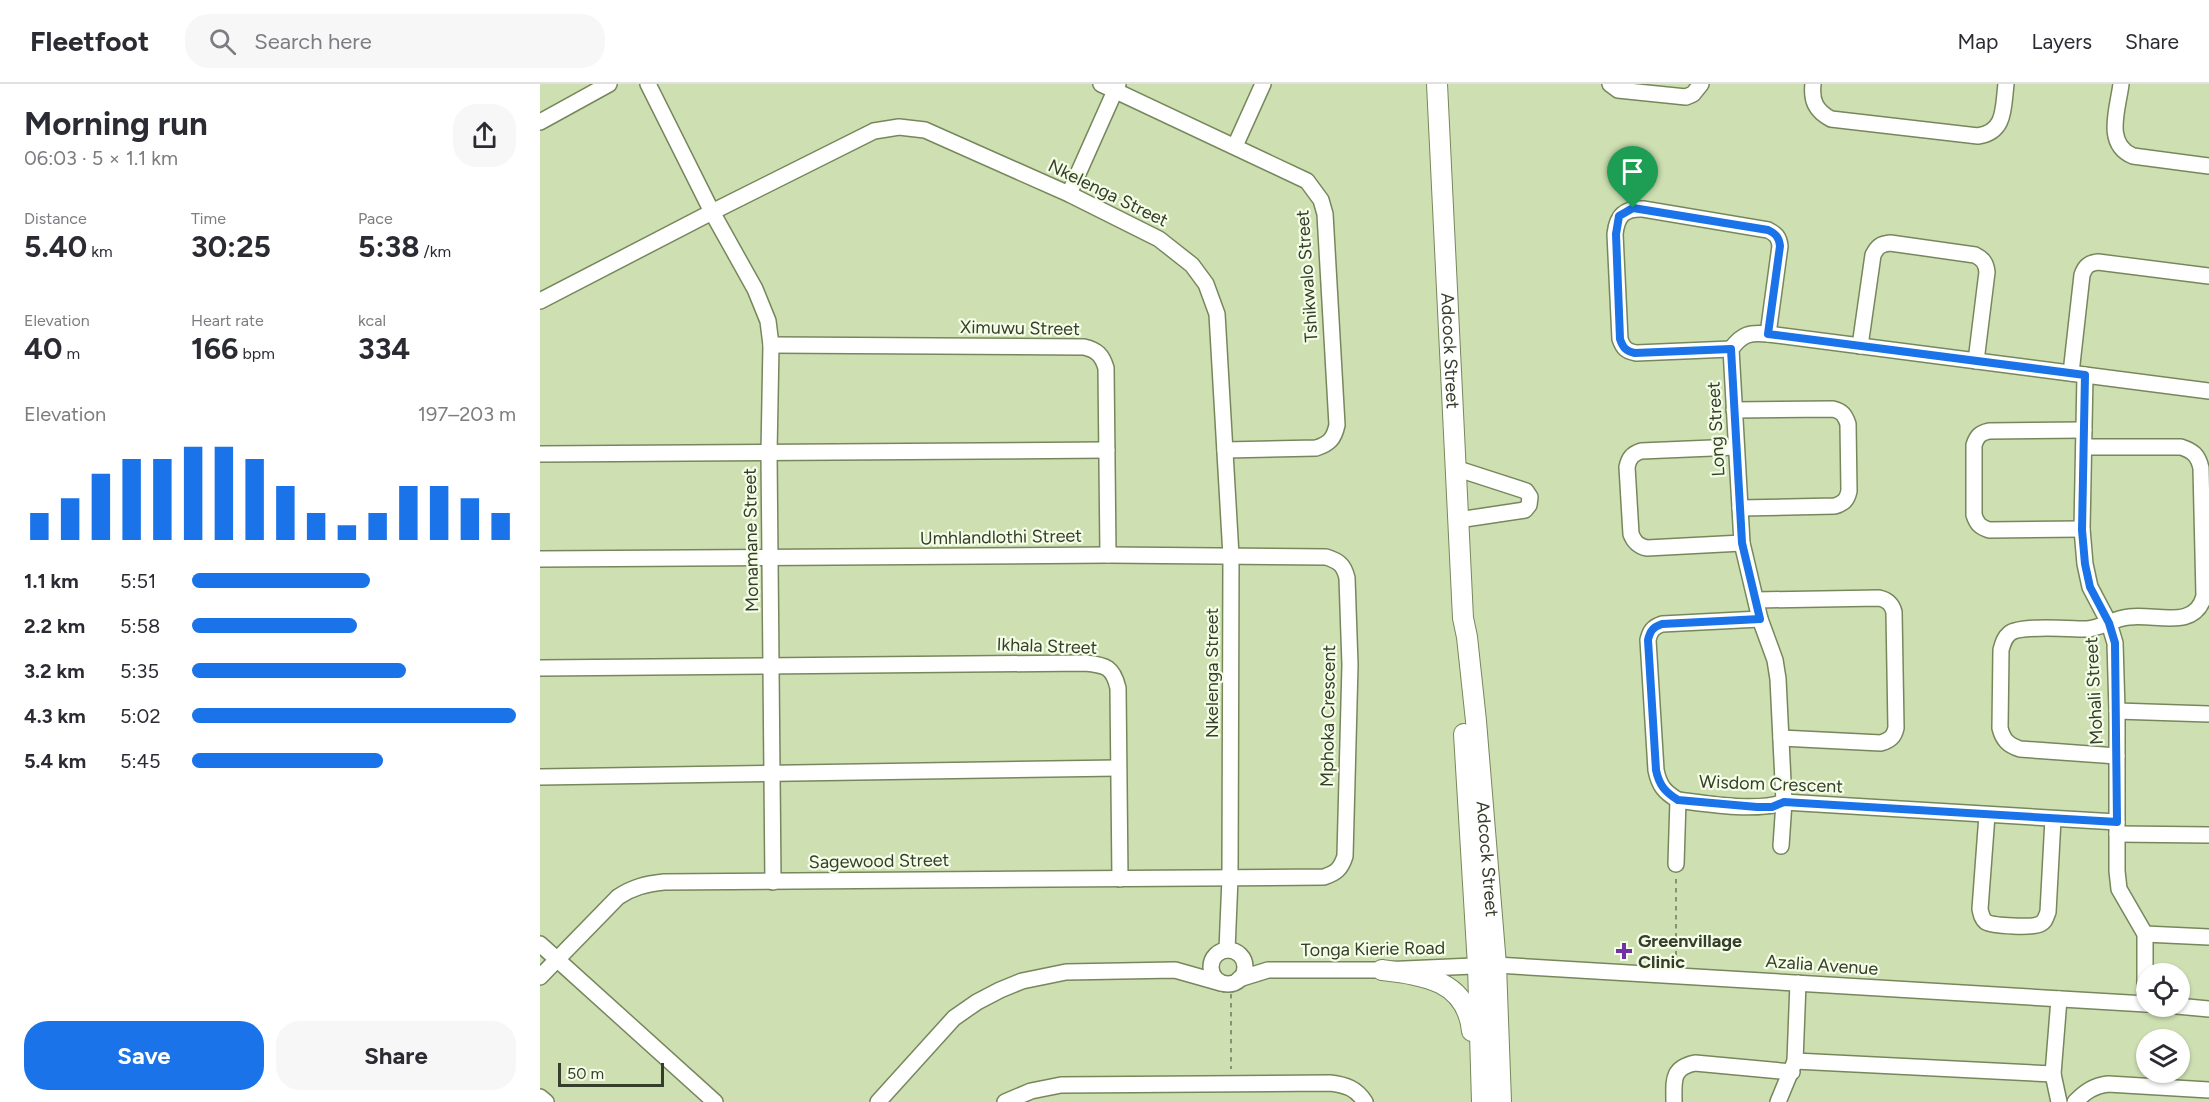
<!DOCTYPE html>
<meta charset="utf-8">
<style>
:root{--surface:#fff;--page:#f7f7f7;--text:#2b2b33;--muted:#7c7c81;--line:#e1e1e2;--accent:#1a73e8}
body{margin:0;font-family:Figtree,sans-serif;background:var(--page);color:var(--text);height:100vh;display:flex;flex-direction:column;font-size:22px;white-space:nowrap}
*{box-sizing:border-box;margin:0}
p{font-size:20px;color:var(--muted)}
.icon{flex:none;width:33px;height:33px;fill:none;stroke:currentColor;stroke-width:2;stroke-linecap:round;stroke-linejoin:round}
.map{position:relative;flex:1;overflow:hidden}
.drawer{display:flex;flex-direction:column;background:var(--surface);width:540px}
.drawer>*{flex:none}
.fabs{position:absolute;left:1596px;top:879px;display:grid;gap:12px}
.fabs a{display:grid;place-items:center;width:54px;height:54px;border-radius:50%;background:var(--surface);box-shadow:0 2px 4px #0004;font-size:30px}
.scale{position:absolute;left:18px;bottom:15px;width:106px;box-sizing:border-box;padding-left:6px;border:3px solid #363d2b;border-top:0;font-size:16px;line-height:21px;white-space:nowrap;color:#363d2b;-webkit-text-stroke:4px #f4fde6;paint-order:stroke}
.pin{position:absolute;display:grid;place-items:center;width:51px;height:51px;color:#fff;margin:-62px -26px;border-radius:50% 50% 50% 0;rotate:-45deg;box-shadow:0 0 6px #0007}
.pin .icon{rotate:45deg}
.round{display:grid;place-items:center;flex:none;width:63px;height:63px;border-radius:24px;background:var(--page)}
.overview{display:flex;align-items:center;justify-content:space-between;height:102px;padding:0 24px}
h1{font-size:33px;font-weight:700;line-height:45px}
.stats{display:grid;grid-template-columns:repeat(3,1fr);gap:9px;height:102px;padding:6px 24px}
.stats div{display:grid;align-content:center}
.stats b{font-size:30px;font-weight:700}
.stats small{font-size:16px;font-weight:400}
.stats p{font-size:16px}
.chart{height:168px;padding:12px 24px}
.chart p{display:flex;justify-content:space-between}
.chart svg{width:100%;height:108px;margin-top:6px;stroke:var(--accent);stroke-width:6}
.action{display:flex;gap:12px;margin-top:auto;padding:12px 24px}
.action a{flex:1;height:69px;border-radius:24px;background:var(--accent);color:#fff;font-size:24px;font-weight:700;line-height:69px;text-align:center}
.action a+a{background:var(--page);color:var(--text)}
ul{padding:0 24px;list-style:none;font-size:20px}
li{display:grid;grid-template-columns:96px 72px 1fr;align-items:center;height:45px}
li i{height:15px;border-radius:8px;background:var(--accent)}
header{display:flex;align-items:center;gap:36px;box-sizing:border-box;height:84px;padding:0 30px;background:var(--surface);border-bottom:2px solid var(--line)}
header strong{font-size:28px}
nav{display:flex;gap:33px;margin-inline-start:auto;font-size:21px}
.search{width:420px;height:54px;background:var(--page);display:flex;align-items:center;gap:15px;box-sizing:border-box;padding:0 21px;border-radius:24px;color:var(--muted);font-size:22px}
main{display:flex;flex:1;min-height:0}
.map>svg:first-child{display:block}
</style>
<header>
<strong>Fleetfoot</strong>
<div class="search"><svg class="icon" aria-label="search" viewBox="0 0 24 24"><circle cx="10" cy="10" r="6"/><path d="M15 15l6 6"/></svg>Search here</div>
<nav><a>Map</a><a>Layers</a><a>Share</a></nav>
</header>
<main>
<section class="drawer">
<div class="overview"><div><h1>Morning run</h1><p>06:03 · 5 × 1.1 km</p></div><a class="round"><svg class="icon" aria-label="share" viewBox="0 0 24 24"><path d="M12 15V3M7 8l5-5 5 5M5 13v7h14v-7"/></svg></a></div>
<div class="stats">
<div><p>Distance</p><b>5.40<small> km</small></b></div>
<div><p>Time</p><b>30:25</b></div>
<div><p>Pace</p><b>5:38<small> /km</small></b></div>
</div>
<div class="stats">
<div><p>Elevation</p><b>40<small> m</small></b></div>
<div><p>Heart rate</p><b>166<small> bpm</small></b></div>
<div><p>kcal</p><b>334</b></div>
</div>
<div class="chart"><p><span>Elevation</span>197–203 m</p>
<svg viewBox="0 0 160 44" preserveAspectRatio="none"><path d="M5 44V33M15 44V27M25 44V17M35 44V11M45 44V11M55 44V6M65 44V6M75 44V11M85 44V22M95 44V33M105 44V38M115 44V33M125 44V22M135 44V22M145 44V27M155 44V33"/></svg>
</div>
<ul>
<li><b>1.1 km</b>5:51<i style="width:55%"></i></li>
<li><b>2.2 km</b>5:58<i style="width:51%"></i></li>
<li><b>3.2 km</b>5:35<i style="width:66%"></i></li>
<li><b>4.3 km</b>5:02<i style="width:100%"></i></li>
<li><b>5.4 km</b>5:45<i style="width:59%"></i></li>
</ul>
<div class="action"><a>Save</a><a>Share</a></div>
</section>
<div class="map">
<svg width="1669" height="1018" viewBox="0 0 1669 1018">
<rect width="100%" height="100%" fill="#cee0b2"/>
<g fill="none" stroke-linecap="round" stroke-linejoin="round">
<defs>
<g id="minor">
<path d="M108,0L172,128L215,205L228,237L231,261L229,369L233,798"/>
<path d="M561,0L767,97L781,116L785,130L797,341C794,355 789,360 776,364L685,366"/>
<path d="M1070,0L1078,6L1146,13L1153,10L1161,0"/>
<path d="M1273,0C1271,17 1276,27 1291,35L1438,52C1466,48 1463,23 1466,0"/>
<path d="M1581,0C1578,25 1564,60 1593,72L1669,82"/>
<path d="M0,38L69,0"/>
<path d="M695,62L723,0"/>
<path d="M529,110L578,0"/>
<path d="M0,217L172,128L334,47L359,43L385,46L529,110L619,155L652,181L666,200L677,230L691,472L690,794L687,866"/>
<path d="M231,261L544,263C557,266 562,271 566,284L568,471"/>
<path d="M1320,262L1333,171C1337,163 1340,160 1350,159L1435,171C1443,175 1446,179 1447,188L1436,277"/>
<path d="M1191,265L1096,269C1086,267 1083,264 1080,255L1075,150C1077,132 1084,124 1103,125L1228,146C1236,150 1239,153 1240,162L1228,250"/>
<path d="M1531,289L1542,191C1545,182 1549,179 1558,178L1669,192"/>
<path d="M1545,291L1542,445L1545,480L1550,503L1569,539L1575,559L1577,627V787L1579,805L1605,850V920"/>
<path d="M1194,326L1293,325C1302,327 1305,331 1308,340L1309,407C1307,416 1304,419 1295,422L1200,424"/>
<path d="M1196,363L1101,367C1092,370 1089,374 1087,383L1091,450C1094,458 1098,462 1107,464L1202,459"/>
<path d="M1544,363H1641C1653,367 1658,371 1661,384L1664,512C1655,547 1615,529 1589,533C1574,534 1562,544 1547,545C1532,545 1481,541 1470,549C1464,554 1463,559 1461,566L1460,644C1463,656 1468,661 1480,665L1577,672"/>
<path d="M0,370L567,366"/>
<path d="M915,384L986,407L990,413L989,421L985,426L918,436"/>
<path d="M1542,445L1449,446C1440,443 1437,440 1434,431V361C1437,352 1440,349 1449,347L1544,346"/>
<path d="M0,475L568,471L786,473C799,477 804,481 807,494L810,581L805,772C801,785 796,789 784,793L124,798C106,800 93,803 78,813L0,893"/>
<path d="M1216,516L1339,514C1348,516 1352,520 1354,528L1356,644C1354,653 1350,656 1341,659L1241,654"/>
<path d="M1220,535L1122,540C1113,543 1110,547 1108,556L1116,686C1119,701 1124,708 1138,716C1167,720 1218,728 1244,718L1577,738"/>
<path d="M0,584L545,579C566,581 573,583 578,604L580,795"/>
<path d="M1577,627L1669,630"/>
<path d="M0,693L578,684"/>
<path d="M1447,731L1440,825C1441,830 1442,835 1446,838C1453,842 1493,844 1500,840C1505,838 1506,833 1508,828L1513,735"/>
<path d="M1577,750L1669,751"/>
<path d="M1241,762L1244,718L1238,595L1235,576L1220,535L1202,459L1191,265C1202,250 1210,248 1228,250L1669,307"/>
<path d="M1136,780L1138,716"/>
<path d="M1605,850L1669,853"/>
<path d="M0,860L175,1018"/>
<circle cx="688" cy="883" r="17"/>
<path d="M699,895L728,886H842L956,881L1606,920"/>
<path d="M1519,915L1513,990L1519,1018"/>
<path d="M1637,922L1669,925"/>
<path d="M1255,977L1513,990"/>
<path d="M0,1013L6,1018"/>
<path d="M338,1018L414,934L437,918L460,906L482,897L526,888L635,886L681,899"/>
<path d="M465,1018L491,1007L521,1001L790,999C806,1001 816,1004 825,1018"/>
<path d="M1134,1018C1134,997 1131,984 1155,979L1252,988"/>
<path d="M1238,1018L1255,977L1258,899"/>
<path d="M1535,1018C1545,1008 1553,1002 1568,1000L1669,1006"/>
</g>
<g id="major">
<path id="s1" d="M897,0L923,534L927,553L936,637L956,881L961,1018"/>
<path d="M924,650L938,882L942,1018"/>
<path d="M842,886C883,891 927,896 932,947"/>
</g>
</defs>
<use href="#minor" stroke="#77875c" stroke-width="18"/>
<use href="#major" stroke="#77875c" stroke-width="22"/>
<g stroke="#869372" stroke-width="2" stroke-dasharray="4.5 4.5" stroke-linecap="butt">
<path d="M1136,795V877"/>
<path d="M691,910V985"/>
</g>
<use href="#minor" stroke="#fff" stroke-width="15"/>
<use href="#major" stroke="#fff" stroke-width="20"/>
</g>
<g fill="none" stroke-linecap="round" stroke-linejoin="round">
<defs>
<path id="route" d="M1093,124L1228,146C1236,150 1239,153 1240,162L1228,250L1545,291L1542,446L1545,480L1550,503L1569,539L1575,559L1577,738L1244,718L1232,723H1217L1138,716C1125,708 1119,701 1116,686L1108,556C1110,547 1113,543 1122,540L1220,535L1202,459L1191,265L1095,269C1086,267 1083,264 1080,255L1076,150L1079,132Z"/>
</defs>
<use href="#route" stroke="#fff" stroke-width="12"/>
<use href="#route" stroke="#1a73e8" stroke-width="8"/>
</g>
<path fill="#7132a7" stroke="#f4fde6" stroke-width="2" d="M1081 858h6v6h6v6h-6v6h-6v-6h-6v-6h6z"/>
<g text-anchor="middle" stroke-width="4.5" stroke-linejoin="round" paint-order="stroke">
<g font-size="18" fill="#363d2b" stroke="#f4fde6">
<text transform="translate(568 109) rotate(26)" y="6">Nkelenga Street</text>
<text transform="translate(767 192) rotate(-94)" y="6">Tshikwalo Street</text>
<text transform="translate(480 244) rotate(1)" y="6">Ximuwu Street</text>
<text dy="6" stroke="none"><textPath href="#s1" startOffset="267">Adcock Street</textPath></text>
<text transform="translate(1176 345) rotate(-93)" y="6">Long Street</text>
<text transform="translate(461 453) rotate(-1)" y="6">Umhlandlothi Street</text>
<text transform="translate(211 456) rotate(-91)" y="6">Monamane Street</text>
<text transform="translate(507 562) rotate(2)" y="6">Ikhala Street</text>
<text transform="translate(672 589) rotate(-90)" y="6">Nkelenga Street</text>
<text transform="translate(1554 607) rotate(-93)" y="6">Mohali Street</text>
<text transform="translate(788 632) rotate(-89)" y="6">Mphoka Crescent</text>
<text transform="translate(1231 700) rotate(2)" y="6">Wisdom Crescent</text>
<text dy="6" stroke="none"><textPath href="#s1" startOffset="777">Adcock Street</textPath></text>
<text transform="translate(339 777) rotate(-1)" y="6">Sagewood Street</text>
<text transform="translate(833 865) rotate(-1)" y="6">Tonga Kierie Road</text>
<text transform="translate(1282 881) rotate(4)" y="6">Azalia Avenue</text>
</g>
<g font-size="18" font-weight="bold" fill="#363d2b" stroke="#f4fde6" text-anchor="start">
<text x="1098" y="863">Greenvillage<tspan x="1098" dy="21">Clinic</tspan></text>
</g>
</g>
</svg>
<div class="fabs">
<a><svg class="icon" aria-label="locate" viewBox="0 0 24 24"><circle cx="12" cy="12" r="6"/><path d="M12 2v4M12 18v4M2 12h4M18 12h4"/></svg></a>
<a><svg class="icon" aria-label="layers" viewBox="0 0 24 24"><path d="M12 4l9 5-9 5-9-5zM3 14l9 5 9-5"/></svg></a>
</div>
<div class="scale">50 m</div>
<div class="pin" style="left:1093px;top:124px;background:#1e9e55"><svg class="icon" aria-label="arrive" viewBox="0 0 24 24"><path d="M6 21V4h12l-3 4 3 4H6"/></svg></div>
</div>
</main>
